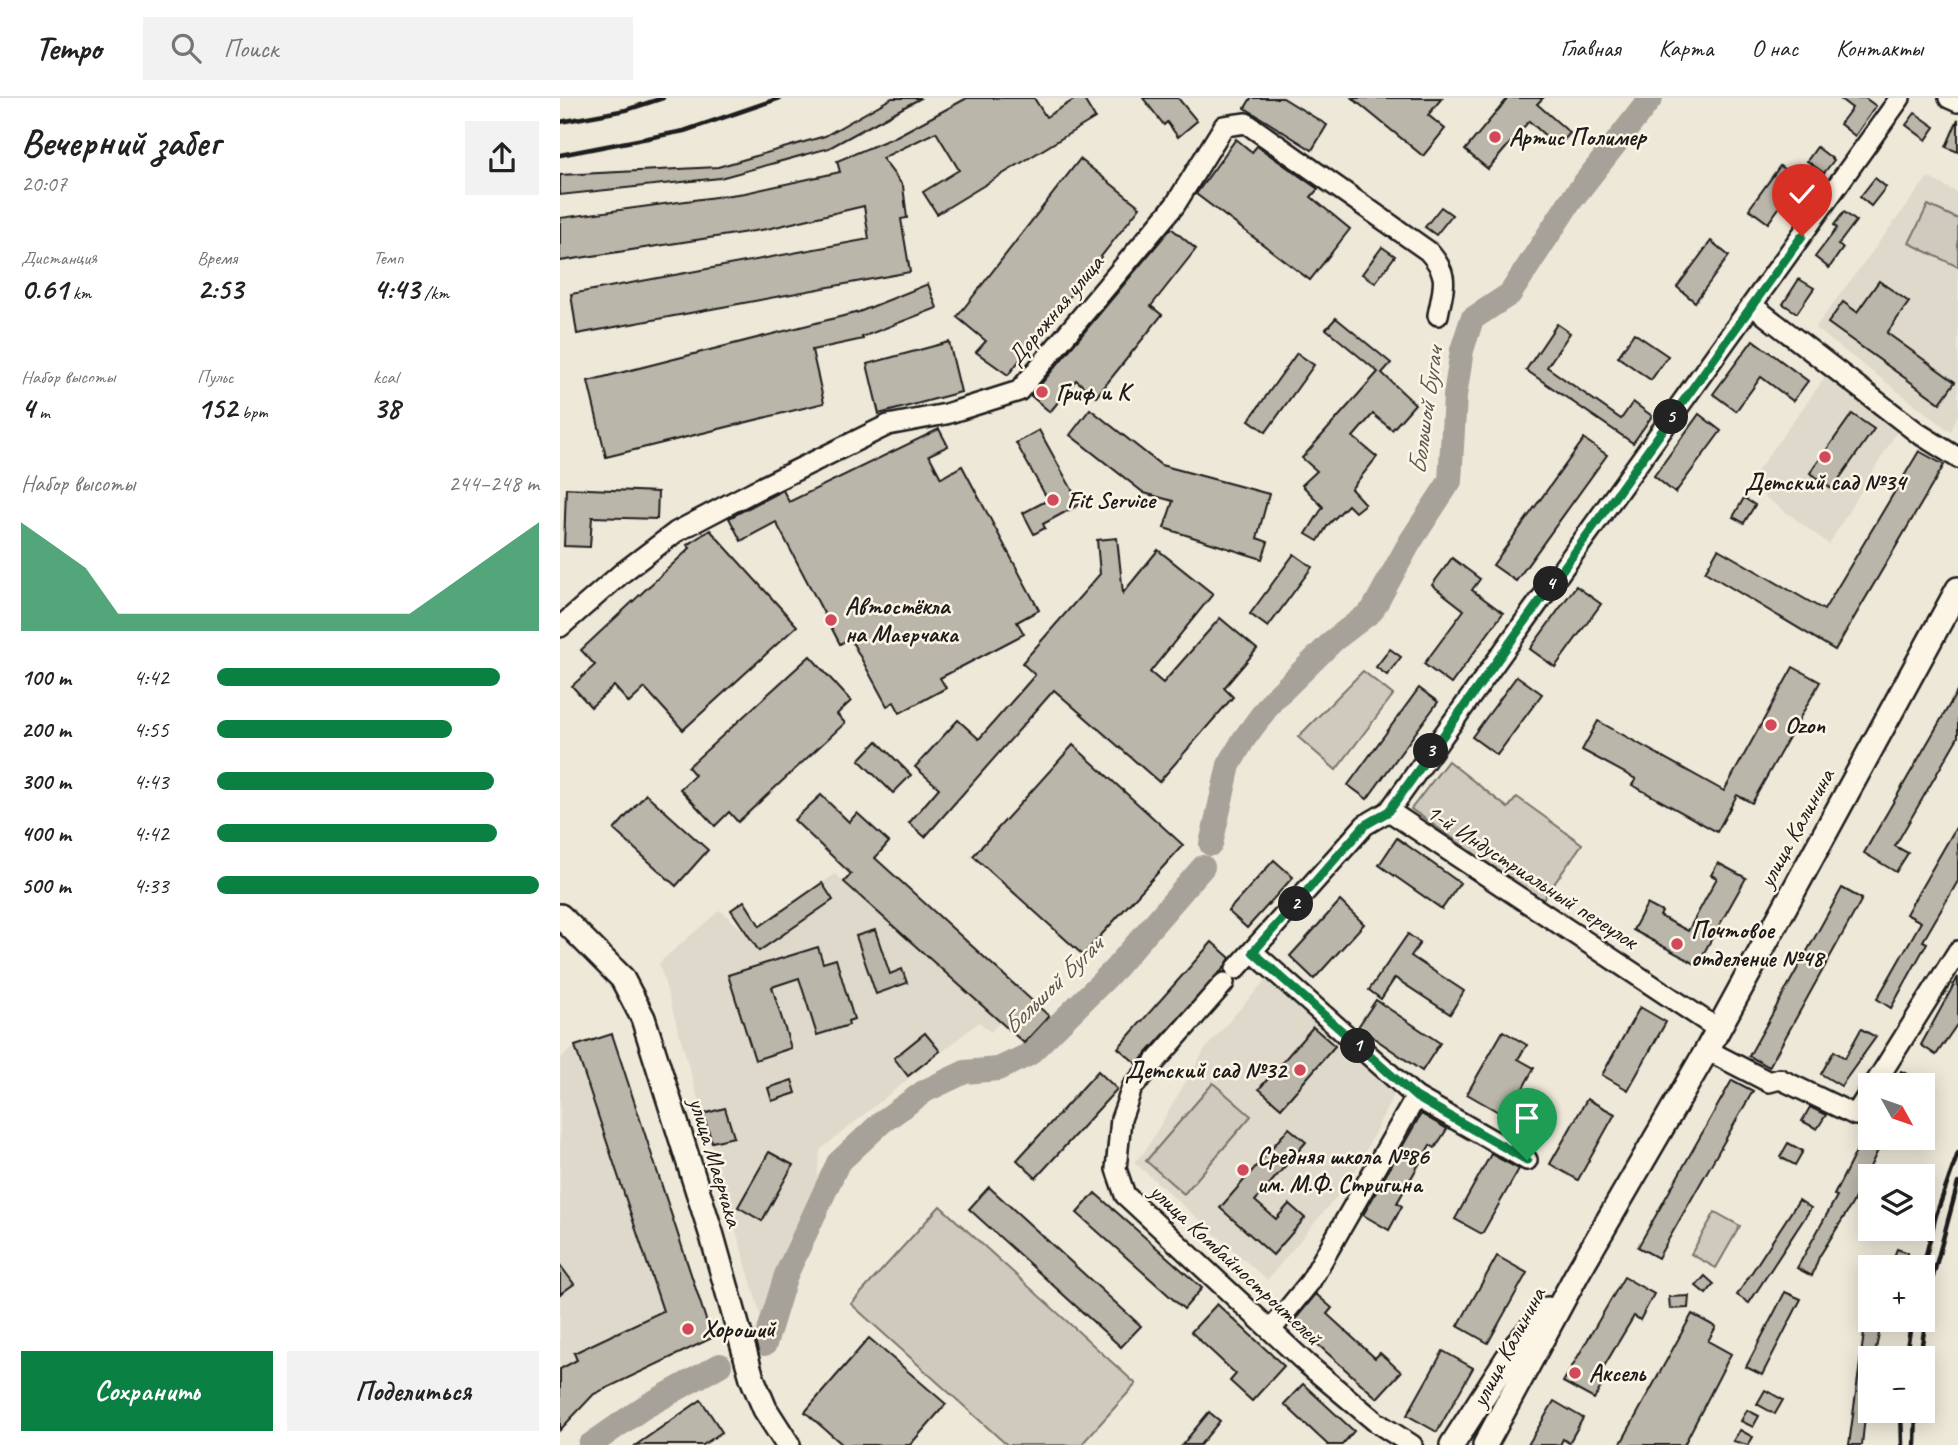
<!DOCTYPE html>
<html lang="ru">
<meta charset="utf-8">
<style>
:root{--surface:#fff;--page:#f2f2f2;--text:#222;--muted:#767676;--line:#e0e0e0;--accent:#0b8043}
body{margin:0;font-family:Caveat,sans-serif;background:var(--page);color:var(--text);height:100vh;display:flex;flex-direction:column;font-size:26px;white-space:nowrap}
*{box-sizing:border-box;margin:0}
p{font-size:23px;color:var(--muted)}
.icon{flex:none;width:38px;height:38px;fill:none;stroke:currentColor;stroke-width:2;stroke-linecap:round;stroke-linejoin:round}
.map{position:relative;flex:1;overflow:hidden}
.details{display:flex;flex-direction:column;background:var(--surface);width:560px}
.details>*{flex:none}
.needle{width:46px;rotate:130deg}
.buttons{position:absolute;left:1298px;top:975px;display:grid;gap:14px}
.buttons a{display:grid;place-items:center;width:77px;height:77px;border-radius:0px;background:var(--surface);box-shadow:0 4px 18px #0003;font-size:35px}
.pin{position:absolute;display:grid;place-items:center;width:60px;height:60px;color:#fff;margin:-72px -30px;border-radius:50% 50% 50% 0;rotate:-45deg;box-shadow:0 0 7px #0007}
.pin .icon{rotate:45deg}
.km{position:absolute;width:35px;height:35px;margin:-18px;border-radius:50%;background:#222;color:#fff;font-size:19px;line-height:35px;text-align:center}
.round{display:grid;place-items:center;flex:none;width:74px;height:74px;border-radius:0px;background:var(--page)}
.overview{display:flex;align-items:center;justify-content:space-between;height:119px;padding:0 21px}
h1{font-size:38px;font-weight:700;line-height:52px}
.stats{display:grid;grid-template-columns:repeat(3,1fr);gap:10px;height:119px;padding:7px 21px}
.stats div{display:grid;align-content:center}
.stats b{font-size:30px;font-weight:700}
.stats small{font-size:19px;font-weight:400}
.stats p{font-size:19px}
.chart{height:196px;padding:14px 21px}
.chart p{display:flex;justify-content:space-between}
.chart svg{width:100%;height:126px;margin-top:7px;fill:var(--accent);opacity:.7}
.action{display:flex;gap:14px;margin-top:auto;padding:14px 21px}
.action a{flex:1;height:80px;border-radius:0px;background:var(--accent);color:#fff;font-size:28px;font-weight:700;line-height:80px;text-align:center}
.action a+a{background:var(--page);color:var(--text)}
ul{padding:0 21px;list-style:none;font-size:23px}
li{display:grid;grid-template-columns:112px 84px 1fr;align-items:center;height:52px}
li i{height:18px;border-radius:9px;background:var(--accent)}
header{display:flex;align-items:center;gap:42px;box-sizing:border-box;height:98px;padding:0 35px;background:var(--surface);border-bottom:2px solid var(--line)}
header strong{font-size:33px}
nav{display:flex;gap:38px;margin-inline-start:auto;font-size:24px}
.search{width:490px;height:63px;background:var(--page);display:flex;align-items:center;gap:18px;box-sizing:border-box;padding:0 24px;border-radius:0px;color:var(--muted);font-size:26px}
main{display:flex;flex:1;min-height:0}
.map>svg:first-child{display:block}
</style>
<header>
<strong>Tempo</strong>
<div class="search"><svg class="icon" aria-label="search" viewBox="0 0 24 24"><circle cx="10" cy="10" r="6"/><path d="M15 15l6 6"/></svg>Поиск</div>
<nav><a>Главная</a><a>Карта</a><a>О нас</a><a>Контакты</a></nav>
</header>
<main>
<section class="details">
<div class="overview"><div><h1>Вечерний забег</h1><p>20:07</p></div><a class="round"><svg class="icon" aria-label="share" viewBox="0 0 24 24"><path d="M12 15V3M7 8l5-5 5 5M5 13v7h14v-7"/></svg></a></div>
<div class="stats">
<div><p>Дистанция</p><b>0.61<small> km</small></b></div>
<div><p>Время</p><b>2:53</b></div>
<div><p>Темп</p><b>4:43<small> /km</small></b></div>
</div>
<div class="stats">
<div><p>Набор высоты</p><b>4<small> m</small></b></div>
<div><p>Пульс</p><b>152<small> bpm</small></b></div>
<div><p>kcal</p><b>38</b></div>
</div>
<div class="chart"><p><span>Набор высоты</span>244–248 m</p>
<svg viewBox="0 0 160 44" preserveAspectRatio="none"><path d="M0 44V6L10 14L20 22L30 38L40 38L50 38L60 38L70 38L80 38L90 38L100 38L110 38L120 38L130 30L140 22L150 14L160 6V44z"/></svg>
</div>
<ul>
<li><b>100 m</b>4:42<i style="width:88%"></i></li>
<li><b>200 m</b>4:55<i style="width:73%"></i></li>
<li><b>300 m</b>4:43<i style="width:86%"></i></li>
<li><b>400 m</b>4:42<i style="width:87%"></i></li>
<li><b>500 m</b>4:33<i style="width:100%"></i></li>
</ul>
<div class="action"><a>Сохранить</a><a>Поделиться</a></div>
</section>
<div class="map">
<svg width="1398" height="1347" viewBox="0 0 1398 1347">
<rect width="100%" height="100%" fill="#eee8d9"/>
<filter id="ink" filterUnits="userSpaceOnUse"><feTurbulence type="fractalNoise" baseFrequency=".0143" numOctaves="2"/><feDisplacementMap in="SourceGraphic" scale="14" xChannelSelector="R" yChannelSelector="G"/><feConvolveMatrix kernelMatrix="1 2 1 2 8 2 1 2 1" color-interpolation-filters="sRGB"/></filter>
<g filter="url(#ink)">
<g fill="#ded9cb">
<path d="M1368,79L1398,95V316L1391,334L1255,230Z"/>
<path d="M1266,278L1338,332L1269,446L1188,386Z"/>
<path d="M275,776L440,924L430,934L419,924L260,1052L255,1101L201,1219L99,865L160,812L187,836Z"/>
<path d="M708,879L836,992L792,1080L707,1182L574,1064L585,1053L645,951Z"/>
<path d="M52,936L152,1240L34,1296L0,1332V961L15,948Z"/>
</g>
<g fill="#cfcabd" stroke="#76736c" stroke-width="2">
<path d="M1368,107L1398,121V169L1349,145Z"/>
<path d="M803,573L833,597L776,672L738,639Z"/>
<path d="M888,663L948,710L957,699L1022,746L982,803L851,711Z"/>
<path d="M653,985L691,1018L624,1096L586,1063Z"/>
<path d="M380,1108L576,1286L521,1347H447L291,1206Z"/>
<path d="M1155,1114L1180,1128L1156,1170L1131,1156Z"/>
</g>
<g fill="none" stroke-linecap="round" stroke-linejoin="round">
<g stroke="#a7a299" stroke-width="24">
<path d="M651,746L669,667L684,641L712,603L774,542L812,513L850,444L890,383L895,298L902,252L912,221L950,196L1009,105L1091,0"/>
<path d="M205,1246L226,1177L278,1065L322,1024L365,993L405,974L438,971L468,957L553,873L643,769"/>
<path d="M30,1347L83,1310L160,1267"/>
</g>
</g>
<g fill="#bab6aa" stroke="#1c1c1c" stroke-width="2">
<path d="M332,0H361L269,50L160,80L0,97V77L158,69L265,38Z"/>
<path d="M407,0H474L486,19L517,0H523L535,20L377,116L363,94L399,72L376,34L322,60L343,88L347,120L341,121L350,174L17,236L11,196L309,141L304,108L207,131L0,163V120L185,95L280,74L277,63L335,39Z"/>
<path d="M583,0H618L637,23L618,39L607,24L604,27Z"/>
<path d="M691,0H723L767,27L752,52L685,10Z"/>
<path d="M792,0H882L868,17L885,31L863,58Z"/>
<path d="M948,0H983L977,6L1010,35L998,49L969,23L928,71L905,52Z"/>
<path d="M1279,0H1305L1316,8L1295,38L1280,26L1292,10Z"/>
<path d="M1355,15L1375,29L1366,42L1346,27Z"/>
<path d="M1398,21V54L1386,49Z"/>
<path d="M676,41L692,54L697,48L758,91L751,99L790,131L750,182L636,96Z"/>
<path d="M1257,49L1274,62L1264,75L1247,63Z"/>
<path d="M520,61L580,109L448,277L416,254L426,243L397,219Z"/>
<path d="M1220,68L1239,82L1208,125L1189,111Z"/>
<path d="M1315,80L1326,89L1311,108L1300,99Z"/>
<path d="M881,109L892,117L876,137L865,129Z"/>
<path d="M1284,114L1296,123L1278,147L1283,150L1269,170L1255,159L1277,130L1274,127Z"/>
<path d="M611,130L636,151L591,208L602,217L536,299L516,282L490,314L471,298Z"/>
<path d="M1151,143L1169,158L1135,204L1117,189Z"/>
<path d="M822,149L835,158L815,185L802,176Z"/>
<path d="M1239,181L1254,190L1237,215L1223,206Z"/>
<path d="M1319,183L1349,204L1327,235L1395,284L1380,305L1268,225L1283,204L1297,214Z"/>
<path d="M368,186L377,210L302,239L303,241L252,252L264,305L46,359L28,283L299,214Z"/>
<path d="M776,220L831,265L822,275L855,306L832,332L813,316L793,339L817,359L791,391L805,406L795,414L788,407L768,427L758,443L746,436L763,409L742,387L757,373L742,360L818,274L766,231Z"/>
<path d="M997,226L1010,235L987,269L1061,321L1073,304L1092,318L1073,345L966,272Z"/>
<path d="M1074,235L1108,258L1091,282L1058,259Z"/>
<path d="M1193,242L1248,283L1233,303L1201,279L1176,313L1153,296Z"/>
<path d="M389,244L401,294L319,316L307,266Z"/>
<path d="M737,255L754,267L706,334L689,322Z"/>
<path d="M530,311L601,367L709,396L697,440L708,444L702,461L604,430L613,403L584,395L510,337Z"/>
<path d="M1139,316L1161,333L1115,395L1094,378Z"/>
<path d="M1292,316L1314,331L1272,391L1250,375Z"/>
<path d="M379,331L388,348L369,357L381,380L402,368L479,512L457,524L464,536L380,580L386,590L340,615L334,604L327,608L290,540L280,546L216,424L181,443L169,420L223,392L229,404Z"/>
<path d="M479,332L520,406L483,426L485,430L474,436L463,415L488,402L456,345Z"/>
<path d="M1024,341L1047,357L956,483L933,467Z"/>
<path d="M1359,353L1384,367L1275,552L1145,474L1158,451L1264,512Z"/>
<path d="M6,390L98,394L97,421L32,419L30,449L4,448Z"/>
<path d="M1184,400L1195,407L1184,425L1173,419Z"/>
<path d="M150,432L237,528L123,632L85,590L69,605L54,588L31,609L12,588L35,567L21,552L130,450L127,447Z"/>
<path d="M557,440L563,495L598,452L653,496L590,574L603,585L660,520L697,551L664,590L673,599L599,684L494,592L365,739L349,725L379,690L355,669L398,622L419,641L475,577L462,565L540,476L537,442Z"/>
<path d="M734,456L752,469L708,529L690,516Z"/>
<path d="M892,460L920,481L912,492L943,515L891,586L864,566L904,512L872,487Z"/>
<path d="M1016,488L1041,506L995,569L970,551Z"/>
<path d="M830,551L841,559L827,577L816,569Z"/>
<path d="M250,558L291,603L277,616L285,625L178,724L169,714L155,728L120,691L135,677L128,669Z"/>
<path d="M1233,569L1260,584L1192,705L1177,697L1157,734L1072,687L1076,681L1022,652L1038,623L1164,693Z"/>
<path d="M957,578L982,596L937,657L912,639Z"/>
<path d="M859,590L878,604L807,701L788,687Z"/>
<path d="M1398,592V639L1335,748L1348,755L1336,774L1304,755Z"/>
<path d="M317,643L351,677L333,695L299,662Z"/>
<path d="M513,647L623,747L523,857L413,758Z"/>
<path d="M86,696L148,752L116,788L54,732Z"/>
<path d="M261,697L289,724L297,715L329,744L315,760L489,918L464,945L284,784L291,776L234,722Z"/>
<path d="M1398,726V783L1363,843L1367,845L1331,910L1317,901L1361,824L1346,816Z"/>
<path d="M837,740L900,785L882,811L819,767Z"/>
<path d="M714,762L733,779L687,830L668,813Z"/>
<path d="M1158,765L1186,780L1137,867L1073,832L1087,806L1102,814L1100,818L1128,833L1157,780L1151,777Z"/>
<path d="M262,785L273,802L199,853L171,812L184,803L200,828Z"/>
<path d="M1282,790L1302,801L1209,969L1189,958Z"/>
<path d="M780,803L804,826L754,881L730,858Z"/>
<path d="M315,832L330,876L342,871L347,885L316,896L296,838Z"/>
<path d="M848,836L860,845L851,858L904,893L890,916L835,880L821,901L809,892Z"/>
<path d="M652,844L670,860L664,870L577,966L558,950Z"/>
<path d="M258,849L263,865L276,861L294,921L288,923L289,927L257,937L239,880L212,889L231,950L195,962L168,877Z"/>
<path d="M1398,879V925L1376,957L1361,947Z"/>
<path d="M816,902L880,945L862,973L798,929Z"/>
<path d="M1080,909L1106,924L1068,992L1042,977Z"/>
<path d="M753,929L775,948L721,1010L699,991Z"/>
<path d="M1301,931L1316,939L1281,988L1261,976L1274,953L1285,960Z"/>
<path d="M943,933L967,947L958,961L974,970L947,1019L907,996Z"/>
<path d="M365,935L380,953L348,978L334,960Z"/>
<path d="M52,936L152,1240L34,1296L0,1332V1271L17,1262L14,1255L103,1213L15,948Z"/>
<path d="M538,973L557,991L476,1080L457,1062Z"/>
<path d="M1341,973L1367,987H1333Z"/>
<path d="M232,982L236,995L212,1003L208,990Z"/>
<path d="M1172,982L1193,993L1098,1160L1078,1149Z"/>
<path d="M1027,1001L1055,1016L1018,1082L990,1066Z"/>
<path d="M1250,1009L1266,1017L1257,1031L1242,1023Z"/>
<path d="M165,1010L174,1039L152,1044L143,1016Z"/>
<path d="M861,1016L887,1031L875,1050L870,1047L837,1105L842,1108L829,1132L803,1117Z"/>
<path d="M729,1030L746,1044L695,1103L716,1121L729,1106L745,1120L713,1157L660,1110Z"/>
<path d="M1303,1040H1324L1292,1106L1259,1159L1252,1178L1237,1170L1277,1098L1274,1097Z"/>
<path d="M1228,1045L1243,1053L1235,1067L1220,1059Z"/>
<path d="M209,1054L233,1067L202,1123L178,1109Z"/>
<path d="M931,1056L959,1071L922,1136L895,1121Z"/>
<path d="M429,1089L581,1228L561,1249L409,1111Z"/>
<path d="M535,1095L642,1190L624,1211L517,1115Z"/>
<path d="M1239,1102L1251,1110L1189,1205L1177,1197Z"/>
<path d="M1337,1151L1348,1155L1343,1169H1330Z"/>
<path d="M937,1158L967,1175L928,1245L898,1228Z"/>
<path d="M0,1167L14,1186L0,1196Z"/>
<path d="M1145,1178L1154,1186L1146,1196L1136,1188Z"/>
<path d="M1064,1179L1094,1196L1080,1222L1074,1218L1040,1275L1047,1279L1034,1301L1003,1284Z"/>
<path d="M1225,1194L1241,1201L1202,1277L1186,1269Z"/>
<path d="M756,1196L772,1210L767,1216L815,1260L820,1255L841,1274L817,1300L733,1224Z"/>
<path d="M1129,1198L1128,1210L1110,1211L1109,1199Z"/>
<path d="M657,1206L724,1268L692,1303L670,1283L676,1276L631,1234Z"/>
<path d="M1132,1216L1156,1229L1148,1243L1171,1256L1124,1347H1060Z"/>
<path d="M1311,1222H1322L1314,1260H1311L1302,1347H1289L1304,1235Z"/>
<path d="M309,1240L386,1306L350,1347H283L245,1314Z"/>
<path d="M883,1253L913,1270L877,1334L847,1317Z"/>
<path d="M743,1286L794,1333L782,1347H768L724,1306Z"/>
<path d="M1205,1292L1223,1302L1215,1316L1197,1306Z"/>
<path d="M141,1302L162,1334L143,1347H76Z"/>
<path d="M994,1303L1023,1320L1009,1345L1003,1341L1000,1347H968Z"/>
<path d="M1187,1312L1199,1318L1193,1329L1181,1323Z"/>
<path d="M649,1314L660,1323L640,1347H622Z"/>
<path d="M1180,1332L1193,1339L1188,1347L1173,1343Z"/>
</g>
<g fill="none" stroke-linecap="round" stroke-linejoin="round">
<defs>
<g id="minor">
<path d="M1389,0L1398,4"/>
<path d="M1193,208L1358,335L1398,360"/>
<path d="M0,529L62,475L116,434L194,393L328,327L386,316L459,293L615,107L664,28L686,25L868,153C890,177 884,187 878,217"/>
<path d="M829,713L1158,931"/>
<path d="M693,854L856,999L967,1062"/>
<path d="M676,871L805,727L829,713L1340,0"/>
<path d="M664,885L572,990L561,1021L556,1071L565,1097L747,1266L816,1324L852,1347"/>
<path d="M1147,952L1209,984L1220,981L1295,1017L1311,992"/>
<path d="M1314,987L1398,853"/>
<path d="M711,1232L750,1184L856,999"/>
</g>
<g id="major">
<path d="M0,818L62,880L83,920L152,1138L192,1280L205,1311L228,1347"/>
<path d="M892,1347L954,1250L988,1211"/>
<path d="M925,1347L1017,1176L1147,952L1398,491"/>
</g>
</defs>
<use href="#minor" stroke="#1c1c1c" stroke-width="24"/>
<use href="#major" stroke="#1c1c1c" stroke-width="28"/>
<use href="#minor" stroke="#fcf5e5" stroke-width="19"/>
<use href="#major" stroke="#fcf5e5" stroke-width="23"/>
<g stroke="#1c1c1c" stroke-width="4.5">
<path d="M0,24L66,12L103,0"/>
<path d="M0,57L124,33L220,0"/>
<path d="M1363,1169L1376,1117L1398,1055"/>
<path d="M1345,1260L1352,1222"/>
<path d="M1360,1260L1371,1186L1398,1085"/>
<path d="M1341,1312L1342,1347"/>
<path d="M1355,1347L1356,1312"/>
</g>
</g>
</g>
<g fill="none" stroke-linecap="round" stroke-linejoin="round" filter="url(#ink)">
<defs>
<path id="route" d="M967,1062L856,999L693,854L805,727L829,713L1242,138"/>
</defs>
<use href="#route" stroke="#fff" stroke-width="14"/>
<use href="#route" stroke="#0b8043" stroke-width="9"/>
</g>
<g fill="#d1495b" stroke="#fcf5e5" stroke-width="2.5">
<circle cx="935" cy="39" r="7"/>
<circle cx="482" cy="294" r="7"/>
<circle cx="1265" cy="359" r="7"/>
<circle cx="493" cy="402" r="7"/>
<circle cx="271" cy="522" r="7"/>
<circle cx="1211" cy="627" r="7"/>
<circle cx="1117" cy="846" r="7"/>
<circle cx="740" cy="972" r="7"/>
<circle cx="683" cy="1072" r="7"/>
<circle cx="128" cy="1231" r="7"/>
<circle cx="1015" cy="1275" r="7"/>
</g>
<g text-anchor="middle" stroke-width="5" stroke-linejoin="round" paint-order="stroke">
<g font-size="24" font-weight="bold" fill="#1c1c1c" stroke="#fcf5e5" text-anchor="start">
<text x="949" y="47">Артис Полимер</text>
<text x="496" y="302">Гриф и К</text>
<text x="1265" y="392" text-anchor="middle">Детский сад №34</text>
<text x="507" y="410">Fit Service</text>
<text x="285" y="516">Автостёкла<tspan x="285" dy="28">на Маерчака</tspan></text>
<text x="1225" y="635">Ozon</text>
<text x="1131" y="840">Почтовое<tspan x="1131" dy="28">отделение №48</tspan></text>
<text x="726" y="980" text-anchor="end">Детский сад №32</text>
<text x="697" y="1066">Средняя школа №86<tspan x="697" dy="28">им. М.Ф. Стригина</tspan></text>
<text x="142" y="1239">Хороший</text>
<text x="1029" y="1283">Аксель</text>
</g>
<g font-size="24" fill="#1c1c1c" stroke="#fcf5e5">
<text transform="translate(495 212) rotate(-50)" y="8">Дорожная улица</text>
<text transform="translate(1236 730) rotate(-61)" y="8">улица Калинина</text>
<text transform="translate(972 778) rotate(33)" y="8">1-й Индустриальный переулок</text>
<text transform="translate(156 1064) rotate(73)" y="8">улица Маерчака</text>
<text transform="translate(676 1166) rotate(43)" y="8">улица Комбайностроителей</text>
<text transform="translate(948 1249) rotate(-62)" y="8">улица Калинина</text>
</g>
<g font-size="26" font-style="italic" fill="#5b5854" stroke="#fcf5e5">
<text transform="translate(865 313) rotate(-82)" y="9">Большой Бугач</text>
<text transform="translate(492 887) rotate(-44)" y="9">Большой Бугач</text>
</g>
</g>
</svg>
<div class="buttons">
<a><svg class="needle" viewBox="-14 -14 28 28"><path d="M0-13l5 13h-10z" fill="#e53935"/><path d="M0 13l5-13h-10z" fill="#767676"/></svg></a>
<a><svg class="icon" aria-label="layers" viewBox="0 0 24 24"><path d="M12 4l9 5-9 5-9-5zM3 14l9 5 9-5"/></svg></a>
<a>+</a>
<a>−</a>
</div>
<div class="pin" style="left:967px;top:1062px;background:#1e9e55"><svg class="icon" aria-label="arrive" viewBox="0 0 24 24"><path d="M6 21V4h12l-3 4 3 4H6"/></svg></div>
<div class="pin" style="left:1242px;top:138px;background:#d93025"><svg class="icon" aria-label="check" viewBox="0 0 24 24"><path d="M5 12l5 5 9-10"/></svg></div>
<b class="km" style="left:798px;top:948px">1</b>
<b class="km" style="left:736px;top:806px">2</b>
<b class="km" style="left:871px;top:653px">3</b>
<b class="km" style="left:991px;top:486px">4</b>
<b class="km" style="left:1111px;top:319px">5</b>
</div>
</main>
